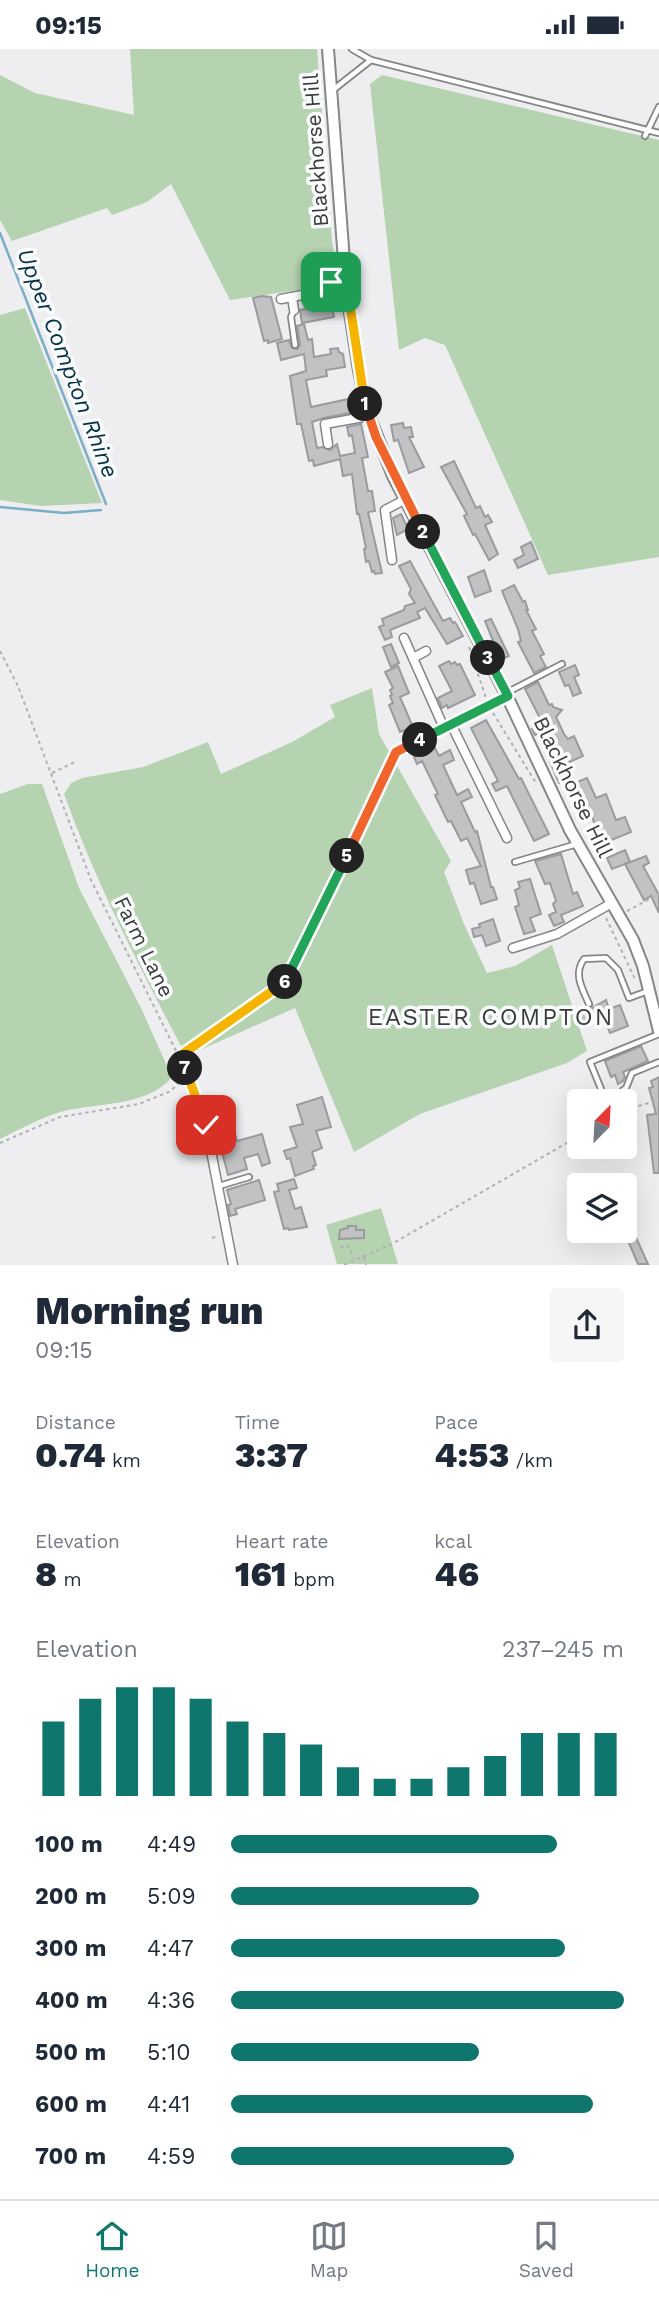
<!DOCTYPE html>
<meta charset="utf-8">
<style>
:root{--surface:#fff;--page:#f6f6f7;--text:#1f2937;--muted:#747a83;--line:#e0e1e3;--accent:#0f766e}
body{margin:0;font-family:"Work Sans",sans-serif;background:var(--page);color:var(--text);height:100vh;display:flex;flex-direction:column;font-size:26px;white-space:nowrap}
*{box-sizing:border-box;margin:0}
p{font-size:23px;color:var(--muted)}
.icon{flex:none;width:38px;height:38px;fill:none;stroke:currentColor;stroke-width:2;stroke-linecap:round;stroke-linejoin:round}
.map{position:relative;height:1216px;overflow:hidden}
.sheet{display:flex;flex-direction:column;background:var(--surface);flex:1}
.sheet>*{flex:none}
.needle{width:46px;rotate:24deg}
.buttons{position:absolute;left:567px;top:1040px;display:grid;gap:14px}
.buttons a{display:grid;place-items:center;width:70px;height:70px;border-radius:7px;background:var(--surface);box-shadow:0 7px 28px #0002;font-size:35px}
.pin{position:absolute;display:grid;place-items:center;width:60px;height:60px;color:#fff;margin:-30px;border-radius:14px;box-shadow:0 4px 10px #0006}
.km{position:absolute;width:35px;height:35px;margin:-18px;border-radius:50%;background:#222;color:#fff;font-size:19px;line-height:35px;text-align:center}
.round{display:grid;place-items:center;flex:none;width:74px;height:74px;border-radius:7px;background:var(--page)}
.head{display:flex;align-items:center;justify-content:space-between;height:119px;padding:0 35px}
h1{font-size:38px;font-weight:800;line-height:52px}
.metrics{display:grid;grid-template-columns:repeat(3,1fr);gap:10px;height:119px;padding:7px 35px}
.metrics div{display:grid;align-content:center}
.metrics b{font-size:35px;font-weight:800}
.metrics small{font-size:19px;font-weight:400}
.metrics p{font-size:19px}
.chart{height:196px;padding:14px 35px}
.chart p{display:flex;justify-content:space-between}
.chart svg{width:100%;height:126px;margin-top:7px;stroke:var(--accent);stroke-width:6}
ul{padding:0 35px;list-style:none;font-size:23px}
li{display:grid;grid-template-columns:112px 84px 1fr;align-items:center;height:52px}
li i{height:18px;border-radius:9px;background:var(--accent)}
.status{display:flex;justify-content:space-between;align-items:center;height:49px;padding:0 35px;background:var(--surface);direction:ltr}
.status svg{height:19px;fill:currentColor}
.tabs{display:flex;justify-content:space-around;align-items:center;height:98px;border-top:2px solid var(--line);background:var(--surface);font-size:19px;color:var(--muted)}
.tabs a{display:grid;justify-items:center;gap:4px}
.tabs .selected{color:var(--accent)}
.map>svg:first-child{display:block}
</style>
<div class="status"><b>09:15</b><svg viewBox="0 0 49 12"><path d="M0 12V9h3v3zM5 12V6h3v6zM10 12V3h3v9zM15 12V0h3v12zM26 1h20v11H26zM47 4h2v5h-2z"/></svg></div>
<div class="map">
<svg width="659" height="1216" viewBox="0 0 659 1216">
<rect width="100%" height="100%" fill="#eeeef0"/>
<g fill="#b5d3b0">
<path d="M130,0H317L332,191L338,235L230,251L171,135L147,153L112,166L107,159L12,192L0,171V26L35,44L134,66Z"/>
<path d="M382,26L659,91V508L548,526L445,296L425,289L399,301L370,35Z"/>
<path d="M25,259L102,454L41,457L0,451V266Z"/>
<path d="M372,639L379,685L451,812L444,823L464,875L487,924L515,917L552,896L587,1002L567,1014L420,1065L354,1103L295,959L189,1006L183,1001C139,917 96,834 64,745L71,734L82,729L143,718L208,693L221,725L292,693L335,668L330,656Z"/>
<path d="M28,735H42L79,839L141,959L172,1028C146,1059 96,1053 60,1063C40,1069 19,1081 0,1090V745Z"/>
<path d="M381,1159L398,1215H337L326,1176Z"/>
</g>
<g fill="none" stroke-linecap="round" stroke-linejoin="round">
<g stroke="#7aaec7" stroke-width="2.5">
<path d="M0,184L106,455"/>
<path d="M0,458L64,464L101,461"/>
</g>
</g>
<g fill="#c2c2c4" stroke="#9a9b9c" stroke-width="2">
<path d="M262,247L271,248L282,290L268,294V291L264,292L253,249Z"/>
<path d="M322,256H332L334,268L302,274L300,261Z"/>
<path d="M304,275L308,291L312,290L314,308L331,305L330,300L338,299L339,303L343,305L345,318L326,321L327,327L306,331L311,358L353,349L355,363L324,369L312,373L317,399L322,398L330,401L337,395L340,407L355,404L352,386L349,387L347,378L361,375L368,408L362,409L368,442H372L375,462L368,463L382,524L375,525L374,522L372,523L369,512L366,513L364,500L366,499L359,465H357L352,425L343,427L340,410L314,417L313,411L309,412L301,375H297L290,327L306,322L304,305L281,311L277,294L289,291L292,299L297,300L300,296L297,277Z"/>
<path d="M403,374L404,379L411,378L413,388H409L424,418L409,424L398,391L394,392L391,376Z"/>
<path d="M454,412L476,459L480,457L485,468L488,466L492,473L485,476L498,505L489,511L475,485L473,486L464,467L467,465L441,418Z"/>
<path d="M401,465L408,480L397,486L393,469Z"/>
<path d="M531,493L538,510L518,519L514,511L524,506L521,498Z"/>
<path d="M410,512L443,572L450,569L453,574L455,573L463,587L447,595L425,559L417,563L420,569L390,581L392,588L385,591L379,578L384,576L382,570L404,561L405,557L415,554L409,545L411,540L399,517Z"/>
<path d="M484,521L491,542L475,548L468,528Z"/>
<path d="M514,536L523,553L525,552L528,561H526L536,580L532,582L544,605L540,607L546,618L534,624L518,593L521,592L518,580L502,542Z"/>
<path d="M491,570L509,607L501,611L485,572Z"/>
<path d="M391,595L399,614L391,618L383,598Z"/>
<path d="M449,612L451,615L455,613L457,616L460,615L475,646L448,659L447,656L442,659L438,649L452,642L439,617Z"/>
<path d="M575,616L579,626L574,628L581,644L573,647L569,636L565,637L559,623Z"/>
<path d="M398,617L409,644L400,648L413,678L400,683L389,656L393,654L390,647L392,646L390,641L393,639L385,623Z"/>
<path d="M538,633L549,656L552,655L553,658L562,661L556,668L564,685L568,690L574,687L583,707L567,714L573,728L559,734L550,713L553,712L550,706L556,703L546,681L535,686L532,680L543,675L525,640Z"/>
<path d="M486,671L519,730L521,729L549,785L534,792L507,737L496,742L492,735L498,732L471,679Z"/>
<path d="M434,697L439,707L450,701L454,711L443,716L457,746L468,740L472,748L461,753L475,783L477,782L491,838H493L497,850L481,855L474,834L470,835L466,821L481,817L467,789L461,792L451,772L448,773L435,746L438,745L422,712L417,715L414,708Z"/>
<path d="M587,729L596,749L606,745L616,771L625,768L631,783L597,797L592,784L598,782L584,750H583L580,745L575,747L570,736Z"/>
<path d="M625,801L630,813L612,820L607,809Z"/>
<path d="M561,805L573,845L577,843L583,857L561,866L564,873L554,877L549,866L556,863L553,855L556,852L550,834L545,835L535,812Z"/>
<path d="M646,807L649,814L643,817L659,846V864L651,847L644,851L625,815Z"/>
<path d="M530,830L541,865L530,869L535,882L524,885L515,858L519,856L515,841L520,839L518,833Z"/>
<path d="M493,870L500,892L486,897L482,886L474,888L472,880L480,878L479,875Z"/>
<path d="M606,951L609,960L620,956L628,977L610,984L602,964L580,972L577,963L590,960Z"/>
<path d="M641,997L648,1012L623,1023L625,1028L623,1032L618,1035L615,1026L611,1028L605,1012Z"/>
<path d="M659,1028V1124H654L647,1066L656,1065L649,1039L653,1038L651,1032Z"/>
<path d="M322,1048L331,1078L316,1082L322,1099L312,1103L316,1116L313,1117L314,1120L295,1127L290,1109L287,1110L284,1102L297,1098L290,1078L303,1075L297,1056Z"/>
<path d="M226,1052L237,1092L262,1085L270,1114L262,1117L258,1105L244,1109L247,1120L228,1126L221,1099L224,1098L213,1056Z"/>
<path d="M294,1130L297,1139L289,1141L295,1160L301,1158L307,1178L289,1181L288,1179L284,1180L274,1143L279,1142L277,1135Z"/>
<path d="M259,1131L265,1151L235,1160L237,1165L230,1167L228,1156L231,1155L227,1141Z"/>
<path d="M625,1162L634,1184L648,1215H638L625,1185Z"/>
<path d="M348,1177H356V1181H364V1189L339,1190L340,1181L348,1179Z"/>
</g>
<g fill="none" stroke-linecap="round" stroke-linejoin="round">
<defs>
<g id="lane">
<path d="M352,0L371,11L659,84"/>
<path d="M333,41L371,11"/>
<path d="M645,87L659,58"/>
<path d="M331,233L344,231"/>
<path d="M294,261L291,268L295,296"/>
<path d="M506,644L562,615"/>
<path d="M515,813L577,795"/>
<path d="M589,955C582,939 573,925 584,910L606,909L618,921L629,949L648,942"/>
<path d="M623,1041L626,1039L632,1024L659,1013"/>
<path d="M606,1052L590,1013L659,985"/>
<path d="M219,1137L249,1128"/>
</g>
<g id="street">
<path d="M292,248L294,261"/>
<path d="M281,250L346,238"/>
<path d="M328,395L325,375L369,367"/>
<path d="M392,511L385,461L406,450"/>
<path d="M404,589L444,679"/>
<path d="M413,609L426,602"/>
<path d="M451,675L507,789"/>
<path d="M396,703L507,647"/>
<path d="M513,899L557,885L612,854"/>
<path d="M206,1076L233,1216"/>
</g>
<path id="secondary" d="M328,0L346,238L359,322L369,367L393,427L507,647L570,781L633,891L643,917L659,982"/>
</defs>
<use href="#lane" stroke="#858688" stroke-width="8"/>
<use href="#street" stroke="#858688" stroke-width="11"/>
<use href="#secondary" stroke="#858688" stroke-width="14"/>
<g stroke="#b0b1b2" stroke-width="2" stroke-dasharray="3.5 3.5" stroke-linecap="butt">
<path d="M469,598L486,649"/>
<path d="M0,602L18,637L91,831L188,1026L204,1069"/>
<path d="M493,664L536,734"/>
<path d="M52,724L77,712"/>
<path d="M627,862L659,845"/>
<path d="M606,869L635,930"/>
<path d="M181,1008L285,932L393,711"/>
<path d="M625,1061L659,1051"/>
<path d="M0,1094L60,1068L139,1055L171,1042L180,1032L196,1023"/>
<path d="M212,1189L218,1187"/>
<path d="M348,1195L354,1210"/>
<path d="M340,1198H348"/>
<path d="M364,1208L366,1216"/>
<path d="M344,1216L392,1195L579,1087"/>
</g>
<use href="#lane" stroke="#fff" stroke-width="4.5"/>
<use href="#street" stroke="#fff" stroke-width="8"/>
<use href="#secondary" stroke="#fff" stroke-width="10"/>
</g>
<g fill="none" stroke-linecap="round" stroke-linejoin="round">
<defs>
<path id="split-1" d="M331,233L346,230L365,355"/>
<path id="split-2" d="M365,355L376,388L423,483"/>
<path id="split-3" d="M423,483L488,609"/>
<path id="split-4" d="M420,691L508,647L488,609"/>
<path id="split-5" d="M347,807L396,703L420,691"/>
<path id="split-6" d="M285,933L347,807"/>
<path id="split-7" d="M185,1019L180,1009L184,1004L285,933"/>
<path id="split-8" d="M185,1019L206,1076"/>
</defs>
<use href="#split-1" stroke="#fff" stroke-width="14"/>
<use href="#split-2" stroke="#fff" stroke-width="14"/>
<use href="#split-3" stroke="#fff" stroke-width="14"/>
<use href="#split-4" stroke="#fff" stroke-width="14"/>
<use href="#split-5" stroke="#fff" stroke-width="14"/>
<use href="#split-6" stroke="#fff" stroke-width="14"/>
<use href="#split-7" stroke="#fff" stroke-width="14"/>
<use href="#split-8" stroke="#fff" stroke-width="14"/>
<use href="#split-1" stroke="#f5b400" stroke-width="9"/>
<use href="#split-2" stroke="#f0652b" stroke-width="9"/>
<use href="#split-3" stroke="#22a559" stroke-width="9"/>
<use href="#split-4" stroke="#22a559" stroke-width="9"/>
<use href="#split-5" stroke="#f0652b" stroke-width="9"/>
<use href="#split-6" stroke="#22a559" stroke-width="9"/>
<use href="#split-7" stroke="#f5b400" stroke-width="9"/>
<use href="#split-8" stroke="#f5b400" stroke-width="9"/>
</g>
<g text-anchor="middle" stroke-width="7" stroke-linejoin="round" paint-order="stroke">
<g font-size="21" fill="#3a3b3b" stroke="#fbfcfd">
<text transform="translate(316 101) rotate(-94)" y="7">Blackhorse Hill</text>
<text transform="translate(573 738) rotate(64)" y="7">Blackhorse Hill</text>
<text transform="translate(144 898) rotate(64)" y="7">Farm Lane</text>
</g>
<g font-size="23" font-style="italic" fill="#023244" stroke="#fbfcfd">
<text transform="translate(68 314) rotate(69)" y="8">Upper Compton Rhine</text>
</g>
<g font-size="24" letter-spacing="2" fill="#3a3b3b" stroke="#fbfcfd">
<text x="491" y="976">EASTER COMPTON</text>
</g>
</g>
</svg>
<div class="buttons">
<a><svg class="needle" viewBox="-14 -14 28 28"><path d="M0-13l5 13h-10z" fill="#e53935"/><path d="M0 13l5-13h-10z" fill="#747a83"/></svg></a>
<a><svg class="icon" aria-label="layers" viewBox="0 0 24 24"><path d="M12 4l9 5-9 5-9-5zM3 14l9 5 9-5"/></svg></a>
</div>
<div class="pin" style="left:331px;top:233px;background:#1e9e55"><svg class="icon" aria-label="arrive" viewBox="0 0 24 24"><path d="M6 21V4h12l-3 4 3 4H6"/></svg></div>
<div class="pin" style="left:206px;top:1076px;background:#d93025"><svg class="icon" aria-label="check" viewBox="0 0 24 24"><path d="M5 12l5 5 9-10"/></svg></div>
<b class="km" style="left:365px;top:355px">1</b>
<b class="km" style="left:423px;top:483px">2</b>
<b class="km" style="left:488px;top:609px">3</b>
<b class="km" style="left:420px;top:691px">4</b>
<b class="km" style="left:347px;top:807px">5</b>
<b class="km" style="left:285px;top:933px">6</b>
<b class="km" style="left:185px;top:1019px">7</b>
</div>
<section class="sheet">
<div class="head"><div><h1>Morning run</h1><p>09:15</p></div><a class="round"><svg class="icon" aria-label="share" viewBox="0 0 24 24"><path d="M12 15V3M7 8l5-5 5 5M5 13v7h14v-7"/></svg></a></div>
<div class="metrics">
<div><p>Distance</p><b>0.74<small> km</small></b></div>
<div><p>Time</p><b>3:37</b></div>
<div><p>Pace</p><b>4:53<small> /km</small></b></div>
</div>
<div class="metrics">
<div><p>Elevation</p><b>8<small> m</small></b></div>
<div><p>Heart rate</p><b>161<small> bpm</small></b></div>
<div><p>kcal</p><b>46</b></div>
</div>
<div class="chart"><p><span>Elevation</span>237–245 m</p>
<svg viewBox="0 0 160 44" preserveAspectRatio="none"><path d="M5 44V18M15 44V10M25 44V6M35 44V6M45 44V10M55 44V18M65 44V22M75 44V26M85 44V34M95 44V38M105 44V38M115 44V34M125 44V30M135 44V22M145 44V22M155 44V22"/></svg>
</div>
<ul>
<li><b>100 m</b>4:49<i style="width:83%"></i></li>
<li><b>200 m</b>5:09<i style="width:63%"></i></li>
<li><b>300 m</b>4:47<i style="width:85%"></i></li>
<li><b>400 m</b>4:36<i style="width:100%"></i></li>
<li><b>500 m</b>5:10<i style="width:63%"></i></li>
<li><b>600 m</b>4:41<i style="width:92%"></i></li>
<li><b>700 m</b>4:59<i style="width:72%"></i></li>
</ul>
</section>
<nav class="tabs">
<a class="selected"><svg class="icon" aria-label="home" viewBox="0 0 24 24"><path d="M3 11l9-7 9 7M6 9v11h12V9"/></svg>Home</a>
<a><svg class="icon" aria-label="map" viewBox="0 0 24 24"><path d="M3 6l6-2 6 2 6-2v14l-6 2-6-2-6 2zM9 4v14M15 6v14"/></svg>Map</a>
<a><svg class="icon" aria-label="saved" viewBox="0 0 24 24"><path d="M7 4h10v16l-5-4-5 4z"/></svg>Saved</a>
</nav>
